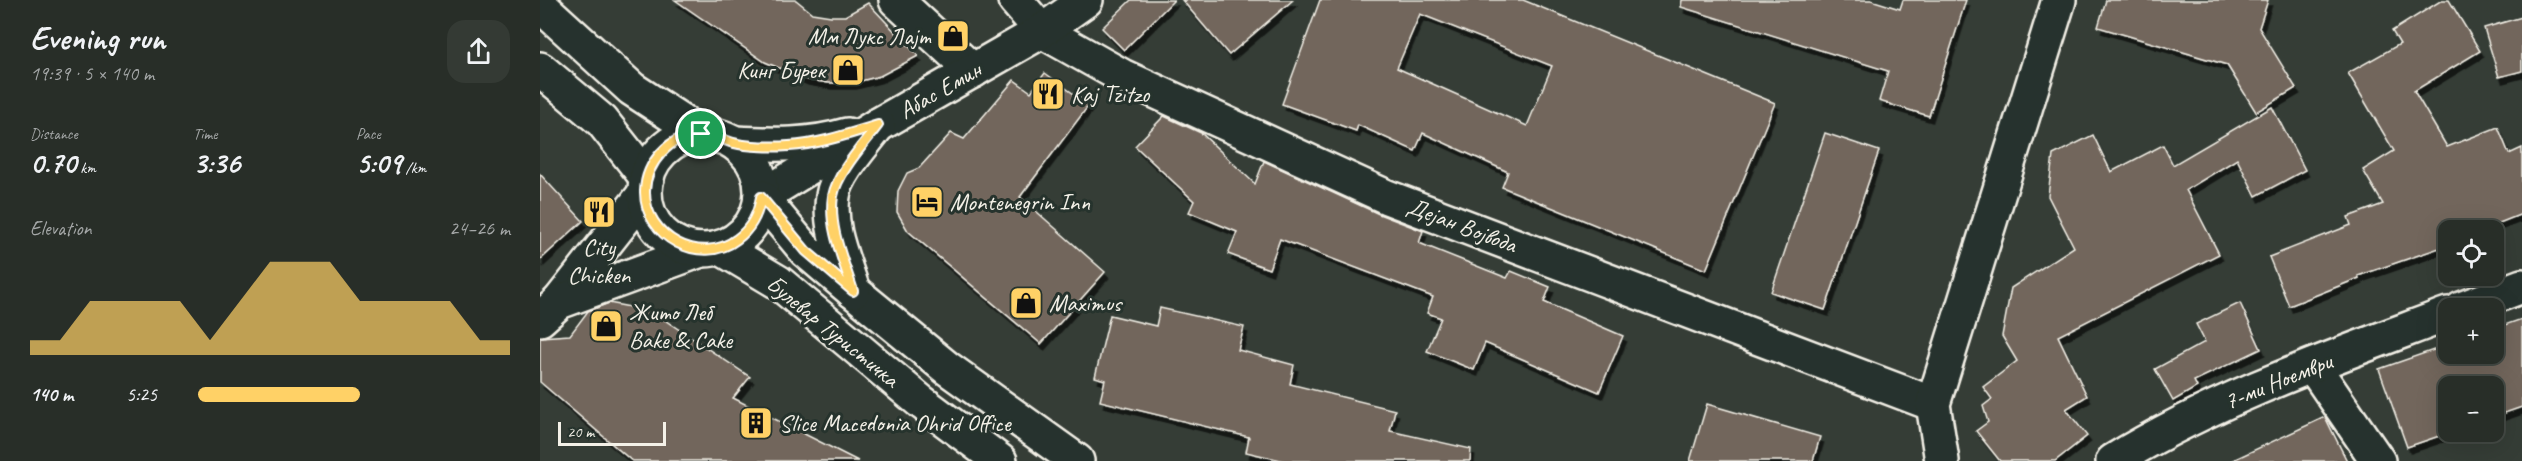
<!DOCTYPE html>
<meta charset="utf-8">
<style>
:root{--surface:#282e28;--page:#343a34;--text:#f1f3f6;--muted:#a5a8a8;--line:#444a45;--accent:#ffd166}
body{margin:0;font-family:Caveat,sans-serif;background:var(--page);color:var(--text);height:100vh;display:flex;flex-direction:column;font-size:22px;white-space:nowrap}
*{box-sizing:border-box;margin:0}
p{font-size:20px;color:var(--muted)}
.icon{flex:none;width:33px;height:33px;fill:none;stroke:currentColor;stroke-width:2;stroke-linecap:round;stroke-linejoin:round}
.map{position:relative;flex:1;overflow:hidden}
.side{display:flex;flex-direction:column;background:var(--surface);width:540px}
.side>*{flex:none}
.buttons{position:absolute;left:1898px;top:220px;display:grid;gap:12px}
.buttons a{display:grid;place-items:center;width:66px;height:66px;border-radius:12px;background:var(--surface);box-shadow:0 6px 24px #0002,0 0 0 2px var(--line);font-size:30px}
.scale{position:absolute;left:18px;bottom:15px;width:108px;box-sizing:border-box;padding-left:6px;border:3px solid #f4f1e8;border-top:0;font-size:16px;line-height:21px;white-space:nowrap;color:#f4f1e8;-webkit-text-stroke:4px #26332d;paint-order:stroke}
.pin{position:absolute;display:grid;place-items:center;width:51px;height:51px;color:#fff;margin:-26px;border:3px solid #fff;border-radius:50%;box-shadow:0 2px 6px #0007}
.round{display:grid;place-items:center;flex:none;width:63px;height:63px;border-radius:18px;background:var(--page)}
.head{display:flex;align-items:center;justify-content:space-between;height:102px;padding:0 30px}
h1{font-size:33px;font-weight:600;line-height:45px}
.figures{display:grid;grid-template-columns:repeat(3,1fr);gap:9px;height:102px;padding:6px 30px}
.figures div{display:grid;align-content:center}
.figures b{font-size:30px;font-weight:600}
.figures small{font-size:16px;font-weight:400}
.figures p{font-size:16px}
.chart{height:168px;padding:12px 30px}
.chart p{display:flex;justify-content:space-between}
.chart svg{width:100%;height:108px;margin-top:6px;fill:var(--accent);opacity:.7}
ul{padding:0 30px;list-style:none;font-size:20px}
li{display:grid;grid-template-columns:96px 72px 1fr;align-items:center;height:45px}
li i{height:15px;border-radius:8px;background:var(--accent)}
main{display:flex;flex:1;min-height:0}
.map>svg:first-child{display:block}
</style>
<main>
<section class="side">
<div class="head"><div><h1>Evening run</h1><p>19:39 · 5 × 140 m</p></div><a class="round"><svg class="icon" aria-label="share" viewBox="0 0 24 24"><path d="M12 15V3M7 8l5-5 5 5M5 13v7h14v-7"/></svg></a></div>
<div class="figures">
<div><p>Distance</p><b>0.70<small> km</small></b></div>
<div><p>Time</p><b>3:36</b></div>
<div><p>Pace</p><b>5:09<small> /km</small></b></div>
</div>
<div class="chart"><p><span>Elevation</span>24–26 m</p>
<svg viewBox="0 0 160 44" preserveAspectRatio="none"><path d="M0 44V38L10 38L20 22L30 22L40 22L50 22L60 38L70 22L80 6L90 6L100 6L110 22L120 22L130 22L140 22L150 38L160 38V44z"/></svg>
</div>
<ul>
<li><b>140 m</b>5:25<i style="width:52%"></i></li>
</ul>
</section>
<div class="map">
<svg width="1982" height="461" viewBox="0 0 1982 461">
<defs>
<filter id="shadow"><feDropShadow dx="3.5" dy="6" stdDeviation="0" flood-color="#0009"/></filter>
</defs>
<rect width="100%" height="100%" fill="#353d36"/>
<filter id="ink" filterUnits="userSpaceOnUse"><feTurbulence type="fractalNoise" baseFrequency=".0167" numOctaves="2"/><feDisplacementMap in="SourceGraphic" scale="12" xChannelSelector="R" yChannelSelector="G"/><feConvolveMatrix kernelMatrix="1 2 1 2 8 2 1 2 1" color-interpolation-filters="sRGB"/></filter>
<g filter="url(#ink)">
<g fill="#72665c" stroke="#f4f1e8" stroke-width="1.5" fill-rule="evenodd" filter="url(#shadow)">
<path d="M135,0H256L272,13L291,16H305L328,3L378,56L340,76L313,83H288L265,79L225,62Z"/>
<path d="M591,0H634L584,50L562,28Z"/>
<path d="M642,0H753L689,55Z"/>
<path d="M780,0H983L1235,103L1166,270L962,187L968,172L883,133L875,151L818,125L816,131L742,104ZM880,14L1012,66L987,126L857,68Z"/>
<path d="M1142,0H1331L1360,9L1363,0H1426L1389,116L1339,101L1348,71L1141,7Z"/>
<path d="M1566,0H1728L1719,28L1756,88L1716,112L1687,65L1558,27Z"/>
<path d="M1902,0H1909L1940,51L1874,91L1907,147L1958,127L1969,154L1982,148V214L1939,231H1908V245L1818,276L1819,278L1749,306L1729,257L1811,225L1808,217L1843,204L1823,170L1854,151L1808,73L1860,44L1852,31Z"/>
<path d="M1982,17V71L1959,77L1944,28Z"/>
<path d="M505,73L549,105L480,197L565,272L501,344L368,231L357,212L358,191L367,173L379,168L411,133L424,139L474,80L491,92Z"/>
<path d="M1732,107L1765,170L1716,196L1697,159L1646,190L1679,254L1518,336L1547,396L1526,409L1547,436L1515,461H1460L1436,431L1448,422L1443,406L1452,399L1443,387L1477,361L1462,336L1471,288L1534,247L1508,196L1513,155L1553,135L1571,172L1623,145L1633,165Z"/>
<path d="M624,116L661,133L715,184L724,161L839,214L883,231L879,243L967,278L971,271L1010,287L1004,302L1083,336L1059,392L945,343L934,370L887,351L901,318L887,313L893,297L740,239L729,269L688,254L697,232L649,212L654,201L595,146Z"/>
<path d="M1285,133L1339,151L1285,310L1231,292Z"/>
<path d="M0,174L43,221L0,260Z"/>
<path d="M69,303L111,311L210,377L193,398L318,461H92L0,382V337L30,335L48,311Z"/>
<path d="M1700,303L1721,349L1654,381L1657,387L1633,401L1615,369L1665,342L1656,324Z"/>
<path d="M620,308L704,327L698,350L754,365L750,384L855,410L850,431L931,449L930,461H745L706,452L709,437L560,401L565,380L555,377L570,315L616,326Z"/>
<path d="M1982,319V407L1953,417V387H1908V432H1911L1867,447L1839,369L1908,345V354H1953V329Z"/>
<path d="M1167,404L1280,437L1273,461H1150Z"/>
<path d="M1785,417L1807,461H1691Z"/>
</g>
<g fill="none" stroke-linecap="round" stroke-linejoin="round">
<defs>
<g id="minor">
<path d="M356,0L433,71"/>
<path d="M475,0L502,31L582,76L847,197L1393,404"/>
<path d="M195,143C234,145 270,146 307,135"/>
<path d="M221,197L338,125L502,31L546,0"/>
<path d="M19,302L105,193"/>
<path d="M1921,309L1982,286"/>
<path d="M0,319L19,302L161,250"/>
<path d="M1773,366L1838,461"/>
<path d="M1402,461L1393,404L1519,0"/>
<path d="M1573,461C1678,397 1794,357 1908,314"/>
</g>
<g id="major">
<path d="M0,5L92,89L161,134"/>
<path d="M0,69L62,121L107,178"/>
<circle cx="163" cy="192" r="58"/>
<path d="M221,197L266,251L313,291L407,368L537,461"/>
<path d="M181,248L238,282L380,401L460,461"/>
<path d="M313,291C304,261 288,228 293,196C296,173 324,144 338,125"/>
</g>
</defs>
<use href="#minor" stroke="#f4f1e8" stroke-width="38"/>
<use href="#major" stroke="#f4f1e8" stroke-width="38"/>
<use href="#minor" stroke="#26332d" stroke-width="33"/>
<use href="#major" stroke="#26332d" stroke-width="33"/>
</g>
</g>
<g fill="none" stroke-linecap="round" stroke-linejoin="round" filter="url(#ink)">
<defs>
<path id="route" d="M338,125C324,144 297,173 293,196C288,228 304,261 313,291L266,251L221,197C218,214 212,228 197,239C161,267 104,237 105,191C106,163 130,135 160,134C173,134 182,140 194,143C208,147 235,147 249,146C280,144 308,134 338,125Z"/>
</defs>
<use href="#route" stroke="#fff" stroke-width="12"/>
<use href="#route" stroke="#ffd166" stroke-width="8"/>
</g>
<defs>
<symbol id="shop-square" viewBox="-11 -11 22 22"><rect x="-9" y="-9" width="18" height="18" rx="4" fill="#ffd166" stroke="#26332d"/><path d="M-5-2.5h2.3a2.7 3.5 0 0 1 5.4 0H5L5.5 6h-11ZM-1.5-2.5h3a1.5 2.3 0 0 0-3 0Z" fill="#111"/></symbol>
<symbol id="restaurant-square" viewBox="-11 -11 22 22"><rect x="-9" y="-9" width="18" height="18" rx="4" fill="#ffd166" stroke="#26332d"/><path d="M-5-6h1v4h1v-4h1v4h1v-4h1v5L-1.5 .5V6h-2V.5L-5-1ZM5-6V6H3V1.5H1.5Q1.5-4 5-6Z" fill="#111"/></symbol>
<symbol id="hotel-square" viewBox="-11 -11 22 22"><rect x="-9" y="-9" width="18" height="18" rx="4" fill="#ffd166" stroke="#26332d"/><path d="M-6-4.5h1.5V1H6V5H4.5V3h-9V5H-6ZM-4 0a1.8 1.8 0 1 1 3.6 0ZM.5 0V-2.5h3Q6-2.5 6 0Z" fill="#111"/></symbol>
<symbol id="building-square" viewBox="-11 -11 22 22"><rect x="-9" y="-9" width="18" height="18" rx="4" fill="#ffd166" stroke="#26332d"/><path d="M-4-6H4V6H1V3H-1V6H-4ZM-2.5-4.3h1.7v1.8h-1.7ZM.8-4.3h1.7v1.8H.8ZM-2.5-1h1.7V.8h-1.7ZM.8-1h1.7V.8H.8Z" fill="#111"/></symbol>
</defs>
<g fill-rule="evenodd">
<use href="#shop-square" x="394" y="17" width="38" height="38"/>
<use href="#shop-square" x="289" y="51" width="38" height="38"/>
<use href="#restaurant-square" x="489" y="75" width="38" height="38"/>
<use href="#hotel-square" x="368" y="183" width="38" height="38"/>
<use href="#restaurant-square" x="40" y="193" width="38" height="38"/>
<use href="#shop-square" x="467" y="284" width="38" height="38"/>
<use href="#shop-square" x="47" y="307" width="38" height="38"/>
<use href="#building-square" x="197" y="404" width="38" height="38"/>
</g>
<g text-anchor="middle" stroke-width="6" stroke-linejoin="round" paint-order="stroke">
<g font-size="24" fill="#f4f1e8" stroke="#26332d" text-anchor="start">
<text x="390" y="44" text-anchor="end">Мм Лукс Лајт</text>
<text x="285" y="78" text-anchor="end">Кинг Бурек</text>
<text x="531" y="102">Kaj Tzitzo</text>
<text x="410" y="210">Montenegrin Inn</text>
<text x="59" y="255" text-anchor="middle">City<tspan x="59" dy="28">Chicken</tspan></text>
<text x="509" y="311">Maximus</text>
<text x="89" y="320">Жито Леб<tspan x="89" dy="28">Bake &amp; Cake</tspan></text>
<text x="239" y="431">Slice Macedonia Ohrid Office</text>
</g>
<g font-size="24" fill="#f4f1e8" stroke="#26332d">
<text transform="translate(400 90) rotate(-30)" y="8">Абас Емин</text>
<text transform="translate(922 225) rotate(21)" y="8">Дејан Војвода</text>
<text transform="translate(293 331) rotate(39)" y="8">Булевар Туристичка</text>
<text transform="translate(1738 381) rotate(-22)" y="8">7-ми Ноември</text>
</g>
</g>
</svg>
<div class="buttons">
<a><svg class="icon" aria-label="locate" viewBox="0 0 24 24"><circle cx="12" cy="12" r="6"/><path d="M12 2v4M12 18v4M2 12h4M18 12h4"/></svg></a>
<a>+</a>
<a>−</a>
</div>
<div class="scale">20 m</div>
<div class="pin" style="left:161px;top:134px;background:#1e9e55"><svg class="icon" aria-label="arrive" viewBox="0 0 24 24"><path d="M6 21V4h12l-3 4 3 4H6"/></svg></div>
</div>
</main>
